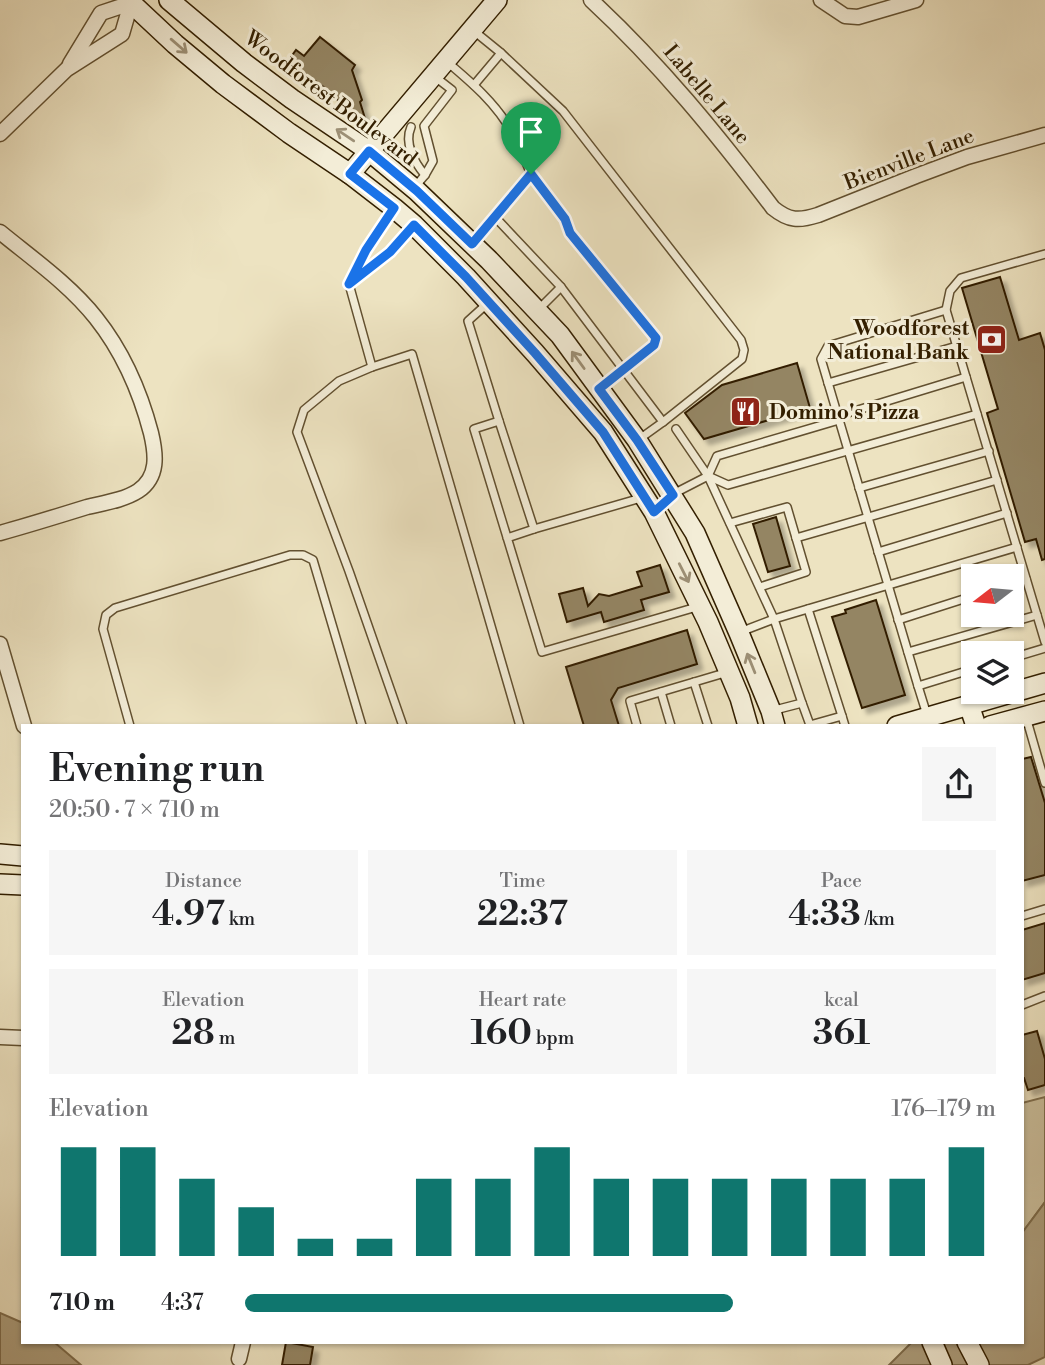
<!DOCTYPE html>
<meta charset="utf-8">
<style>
:root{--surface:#fff;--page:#f6f6f6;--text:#202124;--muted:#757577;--accent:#0f766e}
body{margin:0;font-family:"Libre Bodoni",serif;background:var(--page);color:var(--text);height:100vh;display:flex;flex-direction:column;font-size:26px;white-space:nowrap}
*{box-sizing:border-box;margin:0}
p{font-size:23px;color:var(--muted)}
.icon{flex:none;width:38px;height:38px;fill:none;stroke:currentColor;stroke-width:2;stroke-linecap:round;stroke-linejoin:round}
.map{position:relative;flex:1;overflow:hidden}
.sheet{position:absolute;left:21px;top:724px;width:1003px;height:620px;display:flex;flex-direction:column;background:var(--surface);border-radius:0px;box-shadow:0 2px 5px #0004}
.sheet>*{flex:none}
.needle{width:46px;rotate:254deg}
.buttons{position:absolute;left:961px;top:564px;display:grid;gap:14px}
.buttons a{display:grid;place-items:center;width:63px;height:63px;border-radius:0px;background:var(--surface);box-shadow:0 2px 5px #0004;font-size:35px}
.pin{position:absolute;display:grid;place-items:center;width:60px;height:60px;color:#fff;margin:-72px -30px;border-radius:50% 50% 50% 0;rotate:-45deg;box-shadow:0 0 7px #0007}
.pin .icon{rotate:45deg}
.round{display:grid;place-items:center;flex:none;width:74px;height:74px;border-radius:0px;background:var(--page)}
.head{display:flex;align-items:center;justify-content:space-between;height:119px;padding:0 28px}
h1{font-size:38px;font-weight:600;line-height:52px}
.metrics{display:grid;grid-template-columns:repeat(3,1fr);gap:10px;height:119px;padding:7px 28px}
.metrics div{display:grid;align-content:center;border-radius:0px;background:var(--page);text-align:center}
.metrics b{font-size:35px;font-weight:600}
.metrics small{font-size:19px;font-weight:400}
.metrics p{font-size:19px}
.chart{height:196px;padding:14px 28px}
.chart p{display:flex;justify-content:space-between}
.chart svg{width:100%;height:126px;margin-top:7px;stroke:var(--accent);stroke-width:6}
ul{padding:0 28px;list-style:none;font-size:23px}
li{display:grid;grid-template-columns:112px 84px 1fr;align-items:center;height:52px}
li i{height:18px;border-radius:9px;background:var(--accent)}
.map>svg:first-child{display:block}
</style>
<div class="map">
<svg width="1045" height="1365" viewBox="0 0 1045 1365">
<defs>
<filter id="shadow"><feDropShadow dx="5.5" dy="5.5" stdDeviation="2" flood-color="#0004"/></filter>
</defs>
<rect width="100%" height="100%" fill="#ede3c1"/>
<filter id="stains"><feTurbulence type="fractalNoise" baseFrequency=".00286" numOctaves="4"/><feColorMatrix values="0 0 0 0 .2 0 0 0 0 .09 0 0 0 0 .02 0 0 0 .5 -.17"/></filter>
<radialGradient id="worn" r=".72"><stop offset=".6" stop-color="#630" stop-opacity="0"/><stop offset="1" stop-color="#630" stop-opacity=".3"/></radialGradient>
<path fill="#cdc2a0" stroke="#807050" stroke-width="2" d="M1045,1097V1202L1022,1233V1103Z"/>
<g fill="#aea07f" stroke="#7d6c4c" stroke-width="2">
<path d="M1045,1202V1357L1028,1365H889L912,1342H1022V1233Z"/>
<path d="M0,1313L23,1323V1342H54L81,1365H0Z"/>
</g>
<g fill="#948564" stroke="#331f00" stroke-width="2" filter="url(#shadow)">
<path d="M320,37L355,65L352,70L362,100L360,102L367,125L356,127L350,109L335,98L336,96L288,61L296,50L304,56Z"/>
<path d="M1000,277L1019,340L1040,333L1045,350V559L1042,560L1036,539L1025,542L987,413L998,409L962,288Z"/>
<path d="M797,363L810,408L704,439L685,413L722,385Z"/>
<path d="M776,517L790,566L768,572L753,524Z"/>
<path d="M660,565L669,592L641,600L644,610L604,622L601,612L567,622L559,594L583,588L588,606L599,594L609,596L642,586L637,572Z"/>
<path d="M876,600L905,695L862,708L832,617L846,613L845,610Z"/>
<path d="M687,630L697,664L618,688L611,700L619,726H584L566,667Z"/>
<path d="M1031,757L1045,803V875L1022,881V759Z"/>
<path d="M1045,923V973L1022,980V930Z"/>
<path d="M1037,1031L1045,1059V1085L1028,1090L1024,1078H1022V1035Z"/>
<path d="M286,1342L313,1347L310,1365H282Z"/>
</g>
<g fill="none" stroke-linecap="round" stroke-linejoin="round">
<defs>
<g id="lane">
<path d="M501,53L563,111L741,340L744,350L742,359L663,422"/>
<path d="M446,61C471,82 497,104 513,134C520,146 525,161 531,174L495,217L561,287L663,422L638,440"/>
<path d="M474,85L501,53L474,31"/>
<path d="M411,127C404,143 414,162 425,175"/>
<path d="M531,174L565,219L570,233L656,339L654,345L600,389"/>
<path d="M414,188L425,175L433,161L424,126L452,90L434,76"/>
<path d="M473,243L495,217"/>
<path d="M1045,254L961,278L950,291L946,310L1045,642"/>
<path d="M352,281L389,252L413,226"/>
<path d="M489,302L468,321L499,421"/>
<path d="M538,310L561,287"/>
<path d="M946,310L828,346L821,359L918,686L973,669"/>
<path d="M372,367L349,284L366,250L394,208"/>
<path d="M828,383L957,346"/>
<path d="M838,416L966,377"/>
<path d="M676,429L708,476L774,619L802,703L771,711"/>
<path d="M708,476L717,456L839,420"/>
<path d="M859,488L989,451"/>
<path d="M673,494L708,476L728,485L977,414"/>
<path d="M730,523L787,507L806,572L760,587"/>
<path d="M534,529L641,498"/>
<path d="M507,538L534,529L499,421L474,429L542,652L700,606"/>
<path d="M796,538L997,480"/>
<path d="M878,552L1007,513"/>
<path d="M1012,584L1026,579"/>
<path d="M898,620L973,596"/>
<path d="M740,632L774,619L1017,547"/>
<path d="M908,652L1037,615"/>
<path d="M1012,658L1045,648"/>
<path d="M694,682L708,726"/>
<path d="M918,686L927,715"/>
<path d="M661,692L671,726"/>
<path d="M802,703L810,725L842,716L808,609"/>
<path d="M842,716L845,726"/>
<path d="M1026,717L1045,783"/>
<path d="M130,726L103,629L106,615L115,608L290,555H303L313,560L362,726"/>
<path d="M403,726L349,571L297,432L304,410L339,381L372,367L412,354L520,726"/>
<path d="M637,726L630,701L728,672"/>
<path d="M1022,916L1045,909"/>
<path d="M1022,1005L1045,996"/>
</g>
<g id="street">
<path d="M591,0C659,63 717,134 773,208C789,221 799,221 818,215L916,176L967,157L1045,135"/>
<path d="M821,0L845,16L858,17L916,0"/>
<path d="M70,64L101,13L131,3L135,0"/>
<path d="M0,134L67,69L122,34L131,3"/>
<path d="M0,232C33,259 70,285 96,318C123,352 140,391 151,433C156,454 159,477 138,491C124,500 104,503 87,507C58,516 29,525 0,533"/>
<path d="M0,644L24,726"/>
<path d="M0,1037L23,1038"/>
<path d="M239,1359L243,1342"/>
</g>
<g id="secondary">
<path d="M128,0L175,44L223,84L289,133L350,174L394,208L414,225L466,277L535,353L603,432L654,512L708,622L740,698L748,726"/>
<path d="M169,0L244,63L292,99L369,151L417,191L489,260L560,335L637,440L695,533L739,633L771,711L775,726"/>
<path d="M350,174L497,0"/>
<path d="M969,705L976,726"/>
<path d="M897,726L1045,683"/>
<path d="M990,726L1045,711"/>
<path d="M0,854L23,856"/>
<path d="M0,884L23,885"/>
<path d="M932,1342L942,1365"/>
<path d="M967,1342L979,1365"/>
</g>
</defs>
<use href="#lane" stroke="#625030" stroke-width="10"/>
<use href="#street" stroke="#625030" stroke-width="17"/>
<use href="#secondary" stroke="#331f00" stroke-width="22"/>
<use href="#lane" stroke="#f3edd7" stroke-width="7"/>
<use href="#street" stroke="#f3edd7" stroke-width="14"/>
<use href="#secondary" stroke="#f3edd7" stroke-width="19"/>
</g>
<defs><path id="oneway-shaft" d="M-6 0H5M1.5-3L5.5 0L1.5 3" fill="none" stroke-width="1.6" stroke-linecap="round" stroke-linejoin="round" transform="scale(1.75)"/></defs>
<g stroke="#9d9076">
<use href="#oneway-shaft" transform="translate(179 46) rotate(41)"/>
<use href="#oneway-shaft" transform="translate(345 135) rotate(-146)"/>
<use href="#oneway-shaft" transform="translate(578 360) rotate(-126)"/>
<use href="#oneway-shaft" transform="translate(684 573) rotate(63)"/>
<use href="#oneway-shaft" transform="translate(751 663) rotate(-112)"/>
</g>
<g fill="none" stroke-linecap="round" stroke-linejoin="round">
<defs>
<path id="route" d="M369,151L417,191L472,244L531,174L565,219L570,233L656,338L654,345L599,389L637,440L673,495L654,512L603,432L535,353L466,277L414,225L390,252L349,284L366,250L394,208L350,174Z"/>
</defs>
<use href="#route" stroke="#fff" stroke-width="14"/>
<use href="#route" stroke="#1a73e8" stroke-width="9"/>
</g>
<defs>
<symbol id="bank-square" viewBox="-11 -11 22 22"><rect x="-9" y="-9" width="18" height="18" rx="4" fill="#8f2418" stroke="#f3edd7"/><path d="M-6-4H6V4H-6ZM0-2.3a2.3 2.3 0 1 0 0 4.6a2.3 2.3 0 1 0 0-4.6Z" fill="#fff"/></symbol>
<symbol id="restaurant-square" viewBox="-11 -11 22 22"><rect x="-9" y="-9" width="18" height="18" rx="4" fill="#8f2418" stroke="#f3edd7"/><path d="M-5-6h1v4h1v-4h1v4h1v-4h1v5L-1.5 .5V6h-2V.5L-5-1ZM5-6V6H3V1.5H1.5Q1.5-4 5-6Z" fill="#fff"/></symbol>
</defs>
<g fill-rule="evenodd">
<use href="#bank-square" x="974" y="322" width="35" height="35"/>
<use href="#restaurant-square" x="728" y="394" width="35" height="35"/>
</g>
<g text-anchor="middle" stroke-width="6" stroke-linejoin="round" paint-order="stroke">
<g font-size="21" fill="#331f00" stroke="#f3edd7">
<text transform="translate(707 94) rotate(50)" y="7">Labelle Lane</text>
<text transform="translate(331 98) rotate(37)" y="7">Woodforest Boulevard</text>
<text transform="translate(909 159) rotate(-21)" y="7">Bienville Lane</text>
</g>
<g font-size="21" font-weight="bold" fill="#331f00" stroke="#f3edd7" text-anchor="end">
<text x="969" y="335">Woodforest<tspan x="969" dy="24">National Bank</tspan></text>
<text x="769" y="419" text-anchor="start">Domino's Pizza</text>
</g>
</g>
<rect width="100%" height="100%" filter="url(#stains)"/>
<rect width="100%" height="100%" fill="url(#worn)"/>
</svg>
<div class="buttons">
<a><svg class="needle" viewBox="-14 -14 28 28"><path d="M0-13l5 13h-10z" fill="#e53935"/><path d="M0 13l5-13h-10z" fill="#757577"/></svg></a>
<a><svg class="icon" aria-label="layers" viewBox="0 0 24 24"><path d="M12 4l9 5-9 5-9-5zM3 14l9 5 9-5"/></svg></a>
</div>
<div class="pin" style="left:531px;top:174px;background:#1e9e55"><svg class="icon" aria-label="arrive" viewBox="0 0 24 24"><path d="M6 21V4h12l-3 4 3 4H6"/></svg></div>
<section class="sheet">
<div class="head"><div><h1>Evening run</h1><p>20:50 · 7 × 710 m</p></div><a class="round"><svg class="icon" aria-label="share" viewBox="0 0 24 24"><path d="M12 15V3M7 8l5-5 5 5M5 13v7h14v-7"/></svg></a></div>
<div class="metrics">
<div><p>Distance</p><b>4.97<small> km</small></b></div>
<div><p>Time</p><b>22:37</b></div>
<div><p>Pace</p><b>4:33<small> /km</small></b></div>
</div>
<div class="metrics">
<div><p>Elevation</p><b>28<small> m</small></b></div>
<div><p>Heart rate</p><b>160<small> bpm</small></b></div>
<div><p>kcal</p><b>361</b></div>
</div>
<div class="chart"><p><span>Elevation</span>176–179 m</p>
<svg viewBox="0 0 160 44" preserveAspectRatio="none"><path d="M5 44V6M15 44V6M25 44V17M35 44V27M45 44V38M55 44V38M65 44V17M75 44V17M85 44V6M95 44V17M105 44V17M115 44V17M125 44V17M135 44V17M145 44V17M155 44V6"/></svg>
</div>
<ul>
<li><b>710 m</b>4:37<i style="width:65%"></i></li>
</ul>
</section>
</div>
